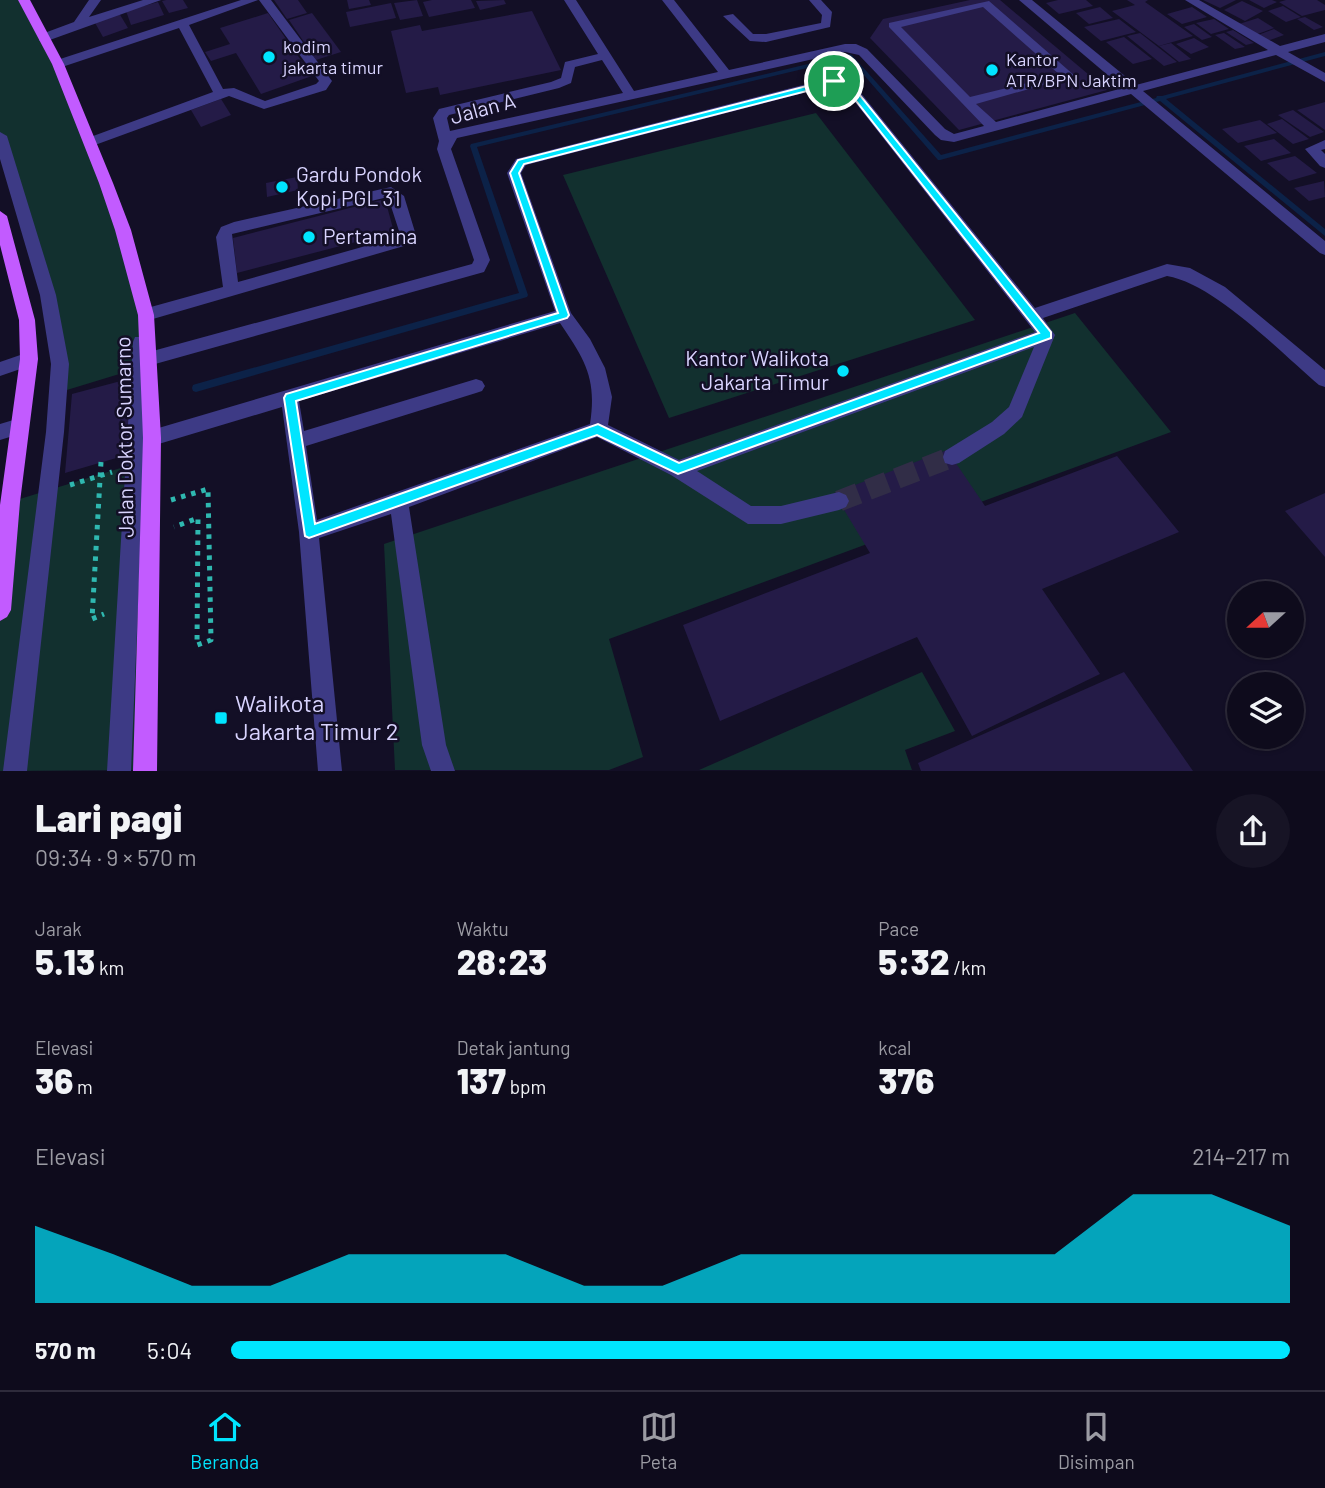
<!DOCTYPE html>
<html lang="id">
<meta charset="utf-8">
<style>
:root{--surface:#0e0b1c;--page:#171425;--text:#f1f3f6;--muted:#9b9ba3;--line:#2e2b3b;--accent:#00e5ff}
body{margin:0;font-family:Barlow,sans-serif;background:var(--page);color:var(--text);height:100vh;display:flex;flex-direction:column;font-size:26px;white-space:nowrap}
*{box-sizing:border-box;margin:0}
p{font-size:23px;color:var(--muted)}
.icon{flex:none;width:38px;height:38px;fill:none;stroke:currentColor;stroke-width:2;stroke-linecap:round;stroke-linejoin:round}
.map{position:relative;height:771px;overflow:hidden}
.side{display:flex;flex-direction:column;background:var(--surface);flex:1}
.side>*{flex:none}
.needle{width:46px;rotate:249deg}
.tools{position:absolute;left:1227px;top:581px;display:grid;gap:14px}
.tools a{display:grid;place-items:center;width:77px;height:77px;border-radius:50%;background:var(--surface);box-shadow:0 2px 5px #0004,0 0 0 2px var(--line);font-size:35px}
.pin{position:absolute;display:grid;place-items:center;width:60px;height:60px;color:#fff;margin:-30px;border:4px solid #fff;border-radius:50%;box-shadow:0 2px 7px #0007}
.round{display:grid;place-items:center;flex:none;width:74px;height:74px;border-radius:37px;background:var(--page)}
.head{display:flex;align-items:center;justify-content:space-between;height:119px;padding:0 35px}
h1{font-size:38px;font-weight:800;line-height:52px}
.figures{display:grid;grid-template-columns:repeat(3,1fr);gap:10px;height:119px;padding:7px 35px}
.figures div{display:grid;align-content:center}
.figures b{font-size:35px;font-weight:800}
.figures small{font-size:19px;font-weight:400}
.figures p{font-size:19px}
.chart{height:196px;padding:14px 35px}
.chart p{display:flex;justify-content:space-between}
.chart svg{width:100%;height:126px;margin-top:7px;fill:var(--accent);opacity:.7}
ul{padding:0 35px;list-style:none;font-size:23px}
li{display:grid;grid-template-columns:112px 84px 1fr;align-items:center;height:52px}
li i{height:18px;border-radius:9px;background:var(--accent)}
.tab-bar{display:flex;justify-content:space-around;align-items:center;height:98px;border-top:2px solid var(--line);background:var(--surface);font-size:19px;color:var(--muted)}
.tab-bar a{display:grid;justify-items:center;gap:4px}
.tab-bar .on{color:var(--accent)}
.map>svg:first-child{display:block}
</style>
<div class="map">
<svg width="1325" height="771" viewBox="0 0 1325 771">
<rect width="100%" height="100%" fill="#130f26"/>
<g fill="#12302f">
<path d="M0,0H24L90,142L143,303L139,368L57,393L60,364L0,143Z"/>
<path d="M816,113L975,320L669,418L563,175Z"/>
<path d="M1075,313L1171,432L609,639L643,757L609,770H395L384,544Z"/>
<path d="M150,459L145,770L0,771V609L10,502Z"/>
<path d="M922,672L955,731L905,750L912,770H699Z"/>
</g>
<g fill="none" stroke-linecap="round" stroke-linejoin="round">
<path fill="#0c2248" fill-rule="evenodd" d="M1325,52V56L1166,99L1325,229V236L1160,101L940,160H938L849,58L477,147L528,295L527,297L196,392L193,391L192,388L193,385L196,384L519,293L470,146L471,144L850,54L852,55L941,155L1156,98L1157,96H1162Z"/>
</g>
<g fill="#241b47">
<path d="M166,0H183L188,8L169,13L162,1Z"/>
<path d="M274,0H298L307,13L287,19Z"/>
<path d="M347,0H369L371,5L349,9Z"/>
<path d="M417,0L423,16L400,20L394,3Z"/>
<path d="M432,0H471L475,8L429,17L423,2Z"/>
<path d="M504,0L506,4L480,10L476,1Z"/>
<path d="M970,0H1000L1107,90L959,130L870,38L883,19Z"/>
<path d="M1058,0H1086L1093,6L1059,14L1046,3Z"/>
<path d="M1127,0H1148L1145,2L1193,36L1159,46L1112,11L1135,5Z"/>
<path d="M1203,0H1236L1220,8Z"/>
<path d="M1249,0H1272L1277,2L1264,8Z"/>
<path d="M1286,0H1317L1325,5V10L1302,16L1279,2Z"/>
<path d="M1242,1L1263,11L1245,21L1224,10Z"/>
<path d="M158,2L164,15L131,25L126,11Z"/>
<path d="M391,3L396,18L350,27L346,12Z"/>
<path d="M1283,6L1301,17L1286,22L1268,11Z"/>
<path d="M1100,7L1113,18L1089,24L1076,13Z"/>
<path d="M1192,7L1207,17L1182,24L1167,14Z"/>
<path d="M532,11L561,70L440,95L438,87L406,93L391,31L420,25L422,31Z"/>
<path d="M119,13L128,28L103,37L94,21Z"/>
<path d="M268,13L312,76L261,94L236,53L211,61L205,52L230,44L220,28Z"/>
<path d="M312,13L341,52L316,60L289,20Z"/>
<path d="M1305,17L1323,27L1314,30L1297,19Z"/>
<path d="M1258,18L1274,28L1255,35L1239,24Z"/>
<path d="M1119,19L1136,32L1101,41L1084,27Z"/>
<path d="M1214,19L1229,29L1211,34L1196,23Z"/>
<path d="M1194,24L1212,37L1202,40L1184,27Z"/>
<path d="M1274,29L1284,35L1267,41L1258,35Z"/>
<path d="M1233,30L1254,43L1246,45L1226,32Z"/>
<path d="M1140,33L1177,62L1164,66L1127,36Z"/>
<path d="M1224,33L1245,47L1235,49L1215,35Z"/>
<path d="M1124,37L1152,59L1133,64L1106,42Z"/>
<path d="M1194,38L1209,47L1191,54L1176,44Z"/>
<path d="M1171,43L1191,59L1179,62L1159,46Z"/>
<path d="M221,99L231,115L201,127L191,110Z"/>
<path d="M1325,102V130L1297,110Z"/>
<path d="M1293,110L1324,132L1310,137L1278,115Z"/>
<path d="M1282,119L1309,139L1293,144L1267,124Z"/>
<path d="M1260,120L1277,133L1238,143L1222,129Z"/>
<path d="M1274,139L1291,153L1261,161L1244,146Z"/>
<path d="M1295,156L1317,173L1289,181L1267,163Z"/>
<path d="M297,177L298,190L267,197L266,183Z"/>
<path d="M1324,181L1325,197L1309,201L1294,188Z"/>
<path d="M385,199L394,232L237,273L233,238Z"/>
<path d="M132,378L130,454L65,473L72,394Z"/>
<path d="M947,450L985,506L1117,456L1179,532L1042,589L1100,674L972,736L917,637L720,721L683,625L870,553L834,493Z"/>
<path d="M1325,493V557L1285,511Z"/>
<path d="M1124,672L1193,771H921L918,763Z"/>
</g>
<g fill="none" stroke-linecap="round" stroke-linejoin="round">
<path stroke="#312d47" stroke-width="21" stroke-dasharray="21 10" stroke-linecap="butt" d="M839,501L952,457"/>
<g stroke="#2fb8b0" stroke-width="5" stroke-dasharray="4.5 6" stroke-linecap="butt">
<path d="M101,462L92,619L104,614"/>
<path d="M70,485L112,472"/>
<path d="M171,500L208,489L211,640L197,645L198,518L174,527"/>
</g>
<g fill="#3d3a85" fill-rule="evenodd">
<path d="M89,0H101L89,17L143,0H161L47,41H39V35L74,22Z"/>
<path d="M241,0H258L189,25L223,89L234,88L265,101L316,84L319,81L259,0H271L332,81L326,90L264,109L229,96L95,145H85V139L213,92L179,28L62,67H54V61Z"/>
<path d="M564,0H576L634,91L718,72L662,0H674L729,70L845,44H856L867,49L945,129L954,134L984,126L889,27V23L989,1L1075,76L976,104L996,122L1123,88L1019,0H1032L1136,85L1268,50L1185,0H1199L1280,46L1325,34V42L1288,52L1325,73V82L1276,55L1143,91L1325,241V255L1320,253L1131,94L954,142L941,140L935,135L859,55L845,52L457,138L451,149L490,260L484,272L148,366L145,432L555,311L507,173L516,159L834,77L852,82L1035,308L1167,264L1190,268L1225,287L1325,370V387L1319,385C1280,352 1215,284 1167,276L1043,318L1055,335L1022,417L1004,434L959,463L952,465L945,463L943,457L945,451L992,422L1009,407L1034,347L697,471L751,506H781L839,492L846,495L849,501L846,507L839,510L781,524H748L671,475L597,437L409,507L446,745L455,771H431L422,745L391,514L319,538L342,771H318L299,532L282,407L152,446L145,443L131,771H107L133,342L135,337H147L149,352L472,264L474,260L437,149L439,141L433,118L439,109L551,82L561,78L565,62L598,54ZM983,7L1060,75L970,97L901,27ZM602,60L623,93L450,131L447,118L449,115L559,88L571,83L575,67ZM834,85L844,88L1035,332L679,460L608,425L612,397L605,368L590,339L571,313L521,173L526,165ZM560,323C585,360 597,378 590,424L317,520L306,446L476,393L482,391L485,386L482,381L476,379L304,431L299,401Z"/>
<path d="M809,0H821L832,12L830,27L766,42L750,41L723,16L733,14L753,34H766L821,23L822,15Z"/>
<path d="M0,132L7,136L56,295L69,364L64,432L27,771H3L46,432L51,364L40,295L0,159Z"/>
<path d="M1325,140V149L1321,150L1325,154V168L1320,166L1305,149Z"/>
<path d="M391,187L404,196L415,232L404,246L146,321L138,315L140,310L223,287L216,237L221,227L234,222ZM388,197L399,231L394,238L238,282L232,234Z"/>
<path d="M29,352L35,354L38,359L35,364L0,376V362Z"/>
<path d="M20,418L26,420L29,426L26,432L0,440V424Z"/>
</g>
<g fill="#c25bff" fill-rule="evenodd">
<path d="M18,0H30L64,64L113,183L131,230L154,315L161,438L157,771H133L143,438L138,315L115,230L99,183L52,64Z"/>
<path d="M0,211L7,216L35,320L38,359L20,502L11,610L7,617L0,621V505L20,359L19,320L0,245Z"/>
</g>
</g>
<path fill="#00e5ff" stroke="#fff" stroke-width="2" fill-rule="evenodd" d="M834,79L851,84L1051,332V338L678,474L597,435L309,538L305,536L284,398L286,394L558,313L510,173L518,160ZM834,84L845,87L1039,333L679,463L598,424L315,524L296,401L567,318L569,315L519,173L524,164Z"/>
<g fill="#00e5ff" stroke="#130f26" stroke-width="2.5">
<circle cx="269" cy="57" r="7"/>
<circle cx="992" cy="70" r="7"/>
<circle cx="282" cy="187" r="7"/>
<circle cx="309" cy="237" r="7"/>
<circle cx="843" cy="371" r="7"/>
<rect x="214" y="711" width="14" height="14" rx="3.5"/>
</g>
<g text-anchor="middle" stroke-width="5" stroke-linejoin="round" paint-order="stroke">
<g font-size="18" fill="#d9d4ff" stroke="#130f26" text-anchor="start">
<text x="283" y="53">kodim<tspan x="283" dy="21">jakarta timur</tspan></text>
<text x="1006" y="66">Kantor<tspan x="1006" dy="21">ATR/BPN Jaktim</tspan></text>
</g>
<g font-size="21" fill="#d9d4ff" stroke="#130f26">
<text transform="translate(483 109) rotate(-15)" y="7">Jalan A</text>
<text transform="translate(125 437) rotate(-91)" y="7">Jalan Doktor Sumarno</text>
</g>
<g font-size="21" fill="#d9d4ff" stroke="#130f26" text-anchor="start">
<text x="296" y="182">Gardu Pondok<tspan x="296" dy="24">Kopi PGL 31</tspan></text>
<text x="323" y="244">Pertamina</text>
<text x="829" y="366" text-anchor="end">Kantor Walikota<tspan x="829" dy="24">Jakarta Timur</tspan></text>
</g>
<g font-size="24" fill="#d9d4ff" stroke="#130f26" text-anchor="start">
<text x="235" y="712">Walikota<tspan x="235" dy="28">Jakarta Timur 2</tspan></text>
</g>
</g>
</svg>
<div class="tools">
<a><svg class="needle" viewBox="-14 -14 28 28"><path d="M0-13l5 13h-10z" fill="#e53935"/><path d="M0 13l5-13h-10z" fill="#9b9ba3"/></svg></a>
<a><svg class="icon" aria-label="layers" viewBox="0 0 24 24"><path d="M12 4l9 5-9 5-9-5zM3 14l9 5 9-5"/></svg></a>
</div>
<div class="pin" style="left:834px;top:81px;background:#1e9e55"><svg class="icon" aria-label="arrive" viewBox="0 0 24 24"><path d="M6 21V4h12l-3 4 3 4H6"/></svg></div>
</div>
<section class="side">
<div class="head"><div><h1>Lari pagi</h1><p>09:34 · 9 × 570 m</p></div><a class="round"><svg class="icon" aria-label="share" viewBox="0 0 24 24"><path d="M12 15V3M7 8l5-5 5 5M5 13v7h14v-7"/></svg></a></div>
<div class="figures">
<div><p>Jarak</p><b>5.13<small> km</small></b></div>
<div><p>Waktu</p><b>28:23</b></div>
<div><p>Pace</p><b>5:32<small> /km</small></b></div>
</div>
<div class="figures">
<div><p>Elevasi</p><b>36<small> m</small></b></div>
<div><p>Detak jantung</p><b>137<small> bpm</small></b></div>
<div><p>kcal</p><b>376</b></div>
</div>
<div class="chart"><p><span>Elevasi</span>214–217 m</p>
<svg viewBox="0 0 160 44" preserveAspectRatio="none"><path d="M0 44V17L10 27L20 38L30 38L40 27L50 27L60 27L70 38L80 38L90 27L100 27L110 27L120 27L130 27L140 6L150 6L160 17V44z"/></svg>
</div>
<ul>
<li><b>570 m</b>5:04<i style="width:100%"></i></li>
</ul>
</section>
<nav class="tab-bar">
<a class="on"><svg class="icon" aria-label="home" viewBox="0 0 24 24"><path d="M3 11l9-7 9 7M6 9v11h12V9"/></svg>Beranda</a>
<a><svg class="icon" aria-label="map" viewBox="0 0 24 24"><path d="M3 6l6-2 6 2 6-2v14l-6 2-6-2-6 2zM9 4v14M15 6v14"/></svg>Peta</a>
<a><svg class="icon" aria-label="saved" viewBox="0 0 24 24"><path d="M7 4h10v16l-5-4-5 4z"/></svg>Disimpan</a>
</nav>
